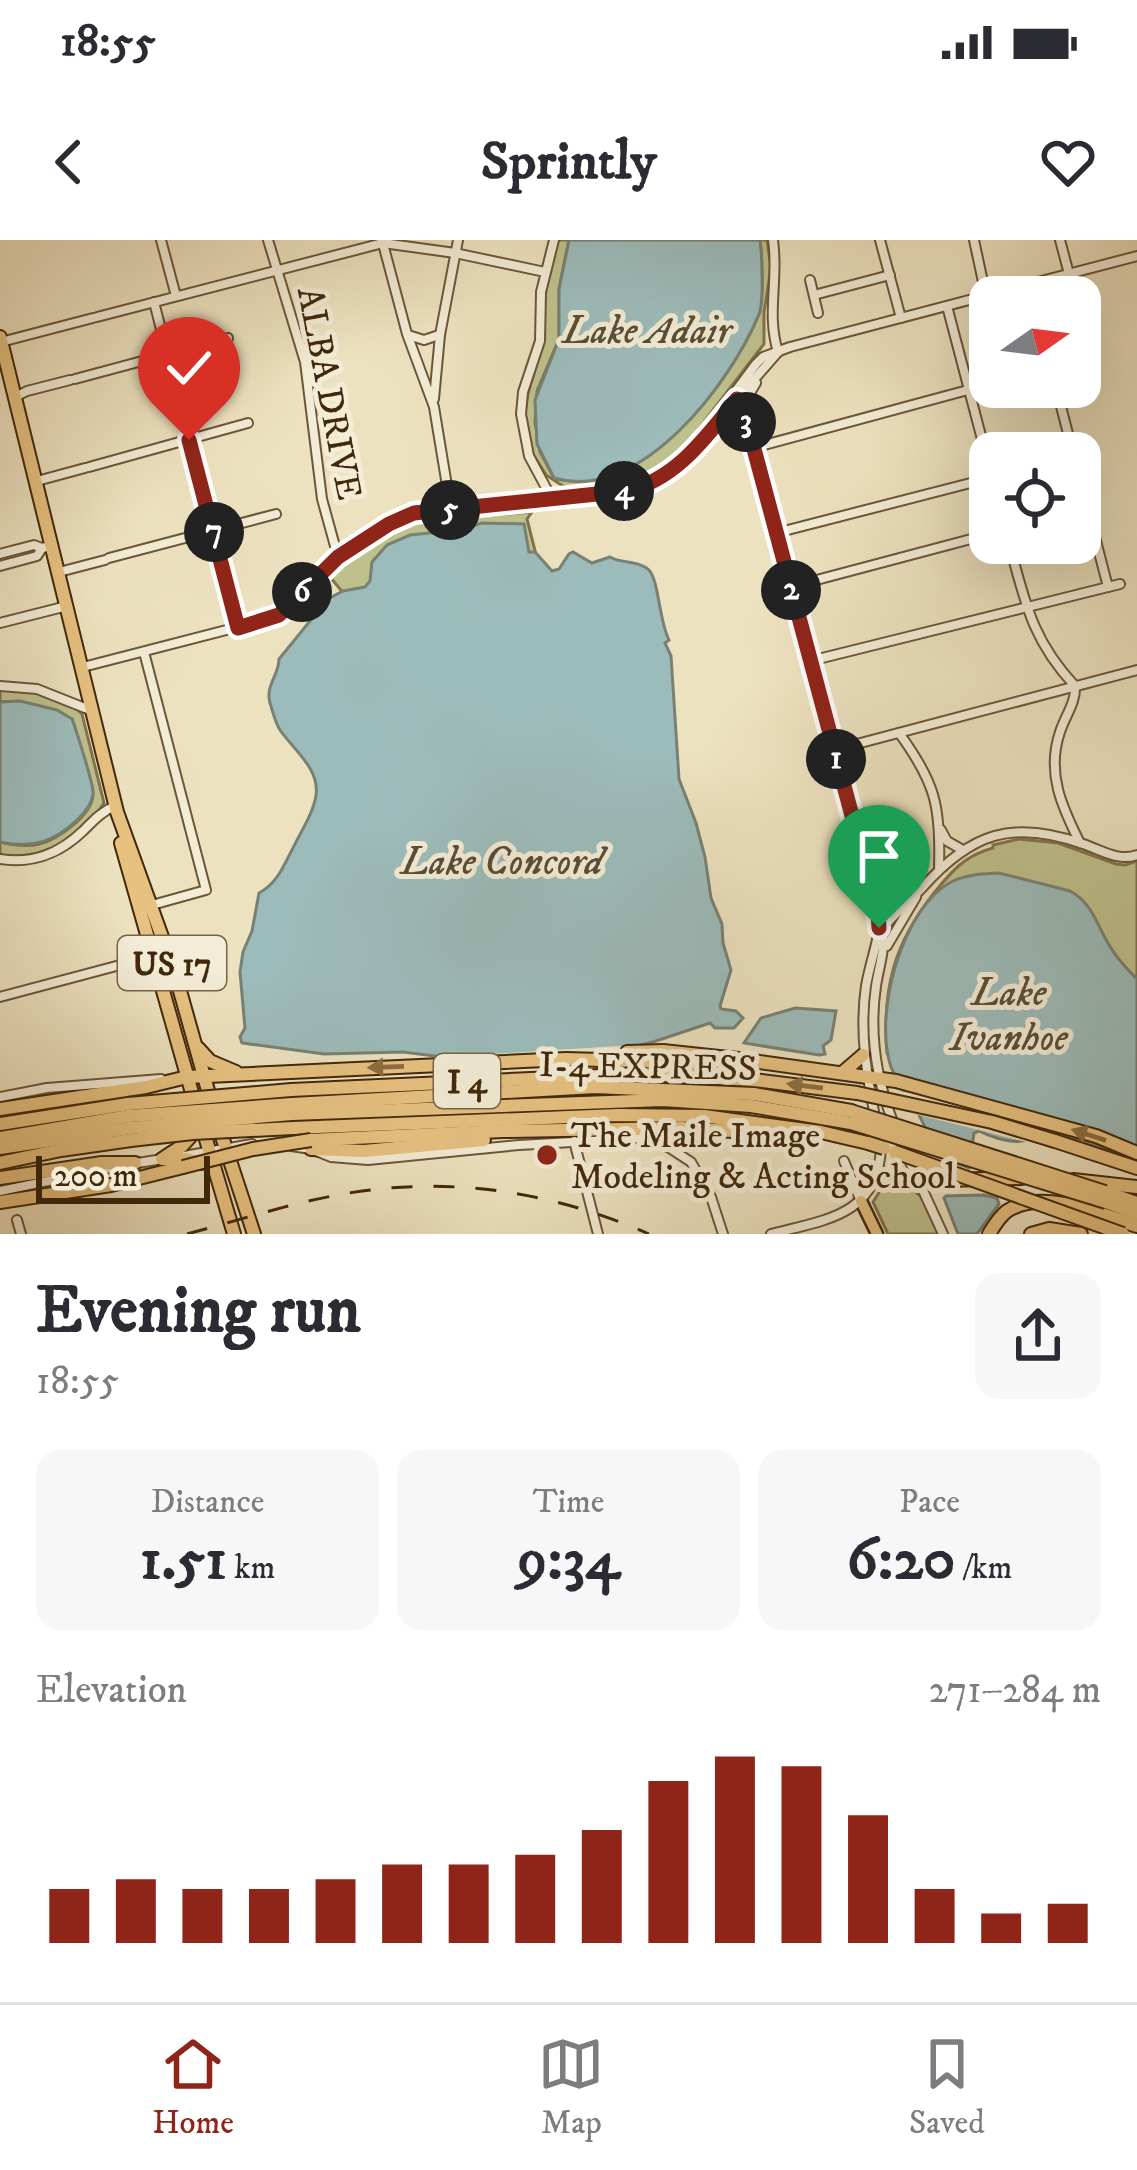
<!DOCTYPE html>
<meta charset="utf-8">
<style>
:root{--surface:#fff;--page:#f7f7f7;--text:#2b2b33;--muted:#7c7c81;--line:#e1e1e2;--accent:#8f2418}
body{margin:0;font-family:"IM FELL DW Pica",serif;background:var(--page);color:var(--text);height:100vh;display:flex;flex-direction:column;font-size:45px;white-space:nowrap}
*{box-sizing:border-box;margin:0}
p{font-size:39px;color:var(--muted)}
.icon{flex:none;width:66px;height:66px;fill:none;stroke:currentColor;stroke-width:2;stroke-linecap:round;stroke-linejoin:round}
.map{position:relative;height:994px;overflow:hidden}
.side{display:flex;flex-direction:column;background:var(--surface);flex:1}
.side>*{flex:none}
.needle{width:78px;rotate:76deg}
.controls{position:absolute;left:969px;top:36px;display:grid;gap:24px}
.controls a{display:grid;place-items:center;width:132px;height:132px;border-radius:24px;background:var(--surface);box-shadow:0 12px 48px #0002;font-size:60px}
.scale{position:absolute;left:36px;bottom:30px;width:174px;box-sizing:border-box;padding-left:12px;border:6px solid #41280a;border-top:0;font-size:33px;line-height:42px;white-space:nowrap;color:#41280a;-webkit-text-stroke:9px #f3ecd6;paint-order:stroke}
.pin{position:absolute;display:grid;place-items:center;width:102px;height:102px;color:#fff;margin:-123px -51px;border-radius:50% 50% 50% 0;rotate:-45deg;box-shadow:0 0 12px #0007}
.pin .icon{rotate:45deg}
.km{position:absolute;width:60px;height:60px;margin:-30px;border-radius:50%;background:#222;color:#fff;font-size:33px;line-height:60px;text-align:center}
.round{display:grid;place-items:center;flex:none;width:126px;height:126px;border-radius:24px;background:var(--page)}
.headline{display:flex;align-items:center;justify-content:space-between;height:204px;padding:0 36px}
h1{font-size:66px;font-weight:700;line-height:90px}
.stats{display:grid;grid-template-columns:repeat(3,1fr);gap:18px;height:204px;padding:12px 36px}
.stats div{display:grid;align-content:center;border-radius:24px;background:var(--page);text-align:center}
.stats b{font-size:60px;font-weight:700}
.stats small{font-size:33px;font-weight:400}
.stats p{font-size:33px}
.chart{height:336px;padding:24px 36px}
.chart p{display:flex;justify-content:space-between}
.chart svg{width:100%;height:216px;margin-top:12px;stroke:var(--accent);stroke-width:6}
.status{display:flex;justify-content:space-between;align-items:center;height:84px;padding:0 60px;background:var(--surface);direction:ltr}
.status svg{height:33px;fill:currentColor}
header{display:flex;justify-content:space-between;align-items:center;height:156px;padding:0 36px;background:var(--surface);font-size:54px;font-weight:700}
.tabs{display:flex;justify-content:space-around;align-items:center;height:168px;border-top:3px solid var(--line);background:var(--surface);font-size:33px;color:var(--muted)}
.tabs a{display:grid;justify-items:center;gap:6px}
.tabs .selected{color:var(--accent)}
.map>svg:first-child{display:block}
</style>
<div class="status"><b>18:55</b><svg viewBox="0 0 49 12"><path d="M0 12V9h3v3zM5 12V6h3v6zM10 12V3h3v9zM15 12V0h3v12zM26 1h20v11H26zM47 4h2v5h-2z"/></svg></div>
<header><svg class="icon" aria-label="back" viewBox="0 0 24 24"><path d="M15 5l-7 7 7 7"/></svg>Sprintly<svg class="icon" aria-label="heart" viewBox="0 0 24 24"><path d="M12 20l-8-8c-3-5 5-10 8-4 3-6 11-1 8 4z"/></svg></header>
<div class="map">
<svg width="1137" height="994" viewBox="0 0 1137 994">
<rect width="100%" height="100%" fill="#ede2c0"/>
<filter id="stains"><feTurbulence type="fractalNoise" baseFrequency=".00167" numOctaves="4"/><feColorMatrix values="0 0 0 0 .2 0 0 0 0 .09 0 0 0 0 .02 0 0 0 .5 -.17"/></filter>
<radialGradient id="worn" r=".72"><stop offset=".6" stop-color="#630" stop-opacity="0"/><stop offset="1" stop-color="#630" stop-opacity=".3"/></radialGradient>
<g fill="#bfc18d" stroke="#80744c" stroke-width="3">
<path d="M558,0H569L559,49V99L537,151L535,182L540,212L554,238C639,263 732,142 759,74C764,61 762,15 760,0H767L771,28L764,72V104L680,213L660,229L640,239L571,247L563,246L546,235L533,214L525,173L528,153L544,100L545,55Z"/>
<path d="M532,272L527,279L545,350L349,360L330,337C357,312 385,292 420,281Z"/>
<path d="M0,448L30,449L71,464L82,474L104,563C81,598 43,622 0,615V602C12,605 26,607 39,604C57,600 93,575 93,554C93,540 85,529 82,517C78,504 77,491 72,479L20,461L0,462Z"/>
<path d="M1019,599L1058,603L1116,624L1125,625L1137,621V891L887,813C882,749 894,703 934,653C951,632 965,615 993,608V605Z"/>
<path d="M892,939C914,937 907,949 921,956L939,994H888L873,962L885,943Z"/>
</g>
<g fill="#9cbcbb" stroke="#788174" stroke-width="3">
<path d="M569,0H760C762,15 764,62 759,74C730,144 641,263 554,238L537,204L535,160L559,99V49Z"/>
<path d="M482,283L524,284L529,312H535L552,331L559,329L569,314L573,312L592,323L610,317C622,324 638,320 649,330C659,341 659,381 669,400L665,403L671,416L679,539L696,583L705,617L711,658L722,684L723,703L731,730L720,766L721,769L736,771L743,778L734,788H715L710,783L653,802L585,819L451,818L403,812L324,814L242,803L240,797L245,788L240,732L243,712L252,691L259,653C277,644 284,625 293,608C300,593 314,572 316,555C320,529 293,509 280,490C275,482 273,472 270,463C265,446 279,435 279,419L328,359L343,351L365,347L370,341L372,322L387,305L410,295L459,290Z"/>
<path d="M20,461L57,470L72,479C76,490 94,545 93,554C92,564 86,571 79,578C55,602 32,609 0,602V462Z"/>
<path d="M999,633L1070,651C1094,664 1097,687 1111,708C1118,720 1127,729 1137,739V920L1054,891C1043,893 1033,900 1022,901C1009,903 991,897 979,891L974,893L969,928L940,917C930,901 924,882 914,866C905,853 897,842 891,827C873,775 902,666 953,641C968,634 984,634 999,633Z"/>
<path d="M795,768L836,771L831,800L823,806L825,814L819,815L744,803L761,778Z"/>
<path d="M984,955L997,958L999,964L977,994H958L944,958L946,956Z"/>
</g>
<g fill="#ede2c0">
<path d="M619,806H659L619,816L445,823L444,817Z"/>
<path d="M896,834L1052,878L1107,905L1053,890L1055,898L1030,903L911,873L894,850L952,861L899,847Z"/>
</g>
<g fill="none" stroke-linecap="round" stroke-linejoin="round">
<defs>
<g id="minor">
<path d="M161,0L176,56"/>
<path d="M268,0L305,122L322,259L338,317"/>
<path d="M382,0L407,94L434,167L451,270"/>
<path d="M773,0C779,40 766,73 778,112"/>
<path d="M880,0L901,78"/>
<path d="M974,0L986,56"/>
<path d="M1060,0L1069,34"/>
<path d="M810,40L818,73"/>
<path d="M814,55L890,35"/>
<path d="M154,62L238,388"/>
<path d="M947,66L990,230"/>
<path d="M97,77L383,3L455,13L545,32"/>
<path d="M408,95L424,100L439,95"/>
<path d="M1,102L93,78"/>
<path d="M1080,121L1091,118"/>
<path d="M75,139L228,98"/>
<path d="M1056,147L1073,213"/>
<path d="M732,154L739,161L746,179L882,688C886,709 879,726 876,746C869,793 876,838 893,882"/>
<path d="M15,157L27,151L70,140"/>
<path d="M434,159L440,95L458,0"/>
<path d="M747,174L750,153L756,143"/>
<path d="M718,175L756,124L763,117L790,107L1137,16"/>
<path d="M753,208L990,144"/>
<path d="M89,227L248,183"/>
<path d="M1080,239L1108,347"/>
<path d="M37,241L85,228"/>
<path d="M551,257L529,216L521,174L523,152L540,101L541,52L554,0"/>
<path d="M776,293L990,238"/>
<path d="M1009,303C1025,362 1032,400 1075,446C1076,463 1065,476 1060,492C1046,533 1062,567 1080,603"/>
<path d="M0,314L34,305L42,308"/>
<path d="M109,318L276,274"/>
<path d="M0,326L37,316L42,308L51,306"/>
<path d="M59,332L105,320"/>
<path d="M790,347L990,294"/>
<path d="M0,383L67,366"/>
<path d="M144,412L206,650L152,665"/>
<path d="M810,421L1120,344"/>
<path d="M83,427L273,378L287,368L338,317L408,275L573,254L626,251L657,241L683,221L778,112"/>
<path d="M0,446L37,449L90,470"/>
<path d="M899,493C935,542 941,566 939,627"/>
<path d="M834,510L1137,430"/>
<path d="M941,590L947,601L961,609"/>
<path d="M0,619C33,624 59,614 83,591C93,581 102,571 115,566"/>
<path d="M882,689C894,674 909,662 922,648C971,593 1012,579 1083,604C1101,610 1119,622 1137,615"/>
<path d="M887,706L916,657"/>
<path d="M0,757L154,716"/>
<path d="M0,857L47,848L161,839"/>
<path d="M876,882C867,836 859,793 866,746C869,727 876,709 879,689"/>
<path d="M898,896L943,994"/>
<path d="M574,901L598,994"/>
<path d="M291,906L311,909L331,917L368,920L519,905L643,898L668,907L691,922L711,957L723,994"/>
<path d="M184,916L252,904"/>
<path d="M844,921L860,959"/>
<path d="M131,924L163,919"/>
<path d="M876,935L894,931L913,935"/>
<path d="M0,951L110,928"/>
<path d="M17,980L21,994"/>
<path d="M771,994C824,980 878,976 881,908"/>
</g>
<path id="major" d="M861,961L877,994"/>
<g id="highway">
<path d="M0,97L117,572L175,733L214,872L254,994"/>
<path d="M121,603L196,867"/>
<path d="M198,808L210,821L236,832"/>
<path d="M627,812L663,811L738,819L896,841L1096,896L1137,913"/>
<path d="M842,833L863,815"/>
<path d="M291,850L642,834L754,840L857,853"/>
<path d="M292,864L595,847L754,854L851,871"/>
<path d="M0,869L146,847L187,837L566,819L674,822L742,833L754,840"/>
<path d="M292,874L663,860L751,866L851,883"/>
<path d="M0,884L128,864"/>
<path d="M202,886L234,994"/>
<path d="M293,888L618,875L704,876L821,892L868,903"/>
<path d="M0,898L129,876"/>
<path d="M311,900L503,891L681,888L784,894"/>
<path d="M1055,901L1137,928"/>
<path d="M0,908L130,888"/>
<path d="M311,909L364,911L484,900"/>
<path d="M165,917L182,906L199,887"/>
<path d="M162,919H186L201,923"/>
<path d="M0,923L61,910L131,900"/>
<path d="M914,936L947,940L1022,938"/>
<path d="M0,938L102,923H135"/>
<path d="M1073,940L1137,947"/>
<path d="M1105,952L1137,963"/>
<path d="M0,962L111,945L183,927"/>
<path d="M1106,962L1137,974"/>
<path d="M989,994C994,986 999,977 1007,971C1043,948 1101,974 1137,986"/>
<path d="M1031,994L1049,989L1081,994"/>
</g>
</defs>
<use href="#minor" stroke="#6c5638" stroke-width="12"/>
<use href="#major" stroke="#41280a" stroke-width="15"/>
<use href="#highway" stroke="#41280a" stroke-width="16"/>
<use href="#minor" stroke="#f3ecd6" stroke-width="8"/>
<use href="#major" stroke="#e6c180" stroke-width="10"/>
<use href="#highway" stroke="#e6c180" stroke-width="12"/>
<path stroke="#41280a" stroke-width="3" stroke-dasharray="21 21" stroke-linecap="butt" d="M187,994C240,980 294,962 349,953C452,936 554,952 649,994"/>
<defs>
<g id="highway-bridge">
<path d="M857,853L992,882L1055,901"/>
<path d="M128,864L291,850"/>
<path d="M851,871L1105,952"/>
<path d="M129,876L292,864"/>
<path d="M851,883L1106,962"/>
<path d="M130,888L292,874"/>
<path d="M131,900L193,893L293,888"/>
<path d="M868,903L884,908"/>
<path d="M895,912L1123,994"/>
<path d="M183,927L253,909L311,900"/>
</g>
</defs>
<use href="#highway-bridge" stroke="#41280a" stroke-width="16" stroke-linecap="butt"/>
<use href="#highway-bridge" stroke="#e6c180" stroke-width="12"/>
</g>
<defs><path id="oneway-solid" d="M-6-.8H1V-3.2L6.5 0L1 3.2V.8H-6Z" transform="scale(3)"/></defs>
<g fill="#8b6d3f">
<use href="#oneway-solid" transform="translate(386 827) rotate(178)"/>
<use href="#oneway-solid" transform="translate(805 846) rotate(-173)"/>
<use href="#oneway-solid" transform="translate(1089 895) rotate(-162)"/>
</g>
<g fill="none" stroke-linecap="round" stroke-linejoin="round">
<defs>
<path id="route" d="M189,200L238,388L279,375L338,317L389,284L414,273L626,251C676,240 706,197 737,159L746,179L878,673L879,688"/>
</defs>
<use href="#route" stroke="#fff" stroke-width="24"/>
<use href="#route" stroke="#8f2418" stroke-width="15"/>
</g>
<circle fill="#8f2418" stroke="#f3ecd6" stroke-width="4.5" cx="547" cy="915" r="12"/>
<g text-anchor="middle" stroke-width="10" stroke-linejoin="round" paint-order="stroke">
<g fill="#f3ecd6" stroke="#766347" stroke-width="3">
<rect x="118" y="696" width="108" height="54" rx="9"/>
<rect x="434" y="814" width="66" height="54" rx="9"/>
</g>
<g font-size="33" font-weight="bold" fill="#41280a">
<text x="172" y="735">US 17</text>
<text x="467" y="853">I 4</text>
</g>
<g font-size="36" fill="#41280a" stroke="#f3ecd6">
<text transform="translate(331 153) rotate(79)" y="13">ALBA DRIVE</text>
<text transform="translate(648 825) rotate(1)" y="13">I-4 EXPRESS</text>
</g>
<g font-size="36" fill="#41280a" stroke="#f3ecd6" text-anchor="start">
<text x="571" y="907">The Maile Image<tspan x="571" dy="41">Modeling &amp; Acting School</tspan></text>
</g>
<g font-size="39" font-style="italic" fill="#584d36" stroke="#f3ecd6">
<text x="647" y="103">Lake Adair</text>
<text x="502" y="634">Lake Concord</text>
<text x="1009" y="765">Lake<tspan x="1009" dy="45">Ivanhoe</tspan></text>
</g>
</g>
<rect width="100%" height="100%" filter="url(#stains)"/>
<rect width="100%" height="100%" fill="url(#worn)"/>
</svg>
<div class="controls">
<a><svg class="needle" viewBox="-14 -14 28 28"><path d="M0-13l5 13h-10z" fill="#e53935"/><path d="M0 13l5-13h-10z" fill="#7c7c81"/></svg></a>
<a><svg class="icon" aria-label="locate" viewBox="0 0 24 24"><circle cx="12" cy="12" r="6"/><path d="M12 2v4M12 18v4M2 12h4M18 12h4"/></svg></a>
</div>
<div class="scale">200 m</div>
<div class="pin" style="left:879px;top:688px;background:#1e9e55"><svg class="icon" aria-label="arrive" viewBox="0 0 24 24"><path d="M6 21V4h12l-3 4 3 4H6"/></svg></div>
<div class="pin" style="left:189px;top:200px;background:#d93025"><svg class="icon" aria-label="check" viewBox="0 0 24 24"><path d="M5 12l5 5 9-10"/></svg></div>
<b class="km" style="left:836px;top:519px">1</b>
<b class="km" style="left:791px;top:350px">2</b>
<b class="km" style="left:746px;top:182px">3</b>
<b class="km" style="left:624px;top:251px">4</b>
<b class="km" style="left:450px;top:270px">5</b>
<b class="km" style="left:302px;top:352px">6</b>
<b class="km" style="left:214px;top:292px">7</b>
</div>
<section class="side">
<div class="headline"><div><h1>Evening run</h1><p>18:55</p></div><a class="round"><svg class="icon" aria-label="share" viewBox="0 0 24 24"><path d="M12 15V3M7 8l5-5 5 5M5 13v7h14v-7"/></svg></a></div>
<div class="stats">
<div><p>Distance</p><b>1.51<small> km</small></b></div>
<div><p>Time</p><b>9:34</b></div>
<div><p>Pace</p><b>6:20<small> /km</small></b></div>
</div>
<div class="chart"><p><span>Elevation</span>271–284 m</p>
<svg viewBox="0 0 160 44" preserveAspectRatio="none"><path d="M5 44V33M15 44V31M25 44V33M35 44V33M45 44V31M55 44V28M65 44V28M75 44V26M85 44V21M95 44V11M105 44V6M115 44V8M125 44V18M135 44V33M145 44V38M155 44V36"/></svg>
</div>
</section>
<nav class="tabs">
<a class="selected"><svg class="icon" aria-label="home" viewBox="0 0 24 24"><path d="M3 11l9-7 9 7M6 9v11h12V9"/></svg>Home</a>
<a><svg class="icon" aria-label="map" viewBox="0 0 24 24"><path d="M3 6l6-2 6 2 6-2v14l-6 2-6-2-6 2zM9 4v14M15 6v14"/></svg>Map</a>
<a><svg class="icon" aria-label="saved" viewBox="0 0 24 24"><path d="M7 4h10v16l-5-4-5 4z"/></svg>Saved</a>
</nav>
